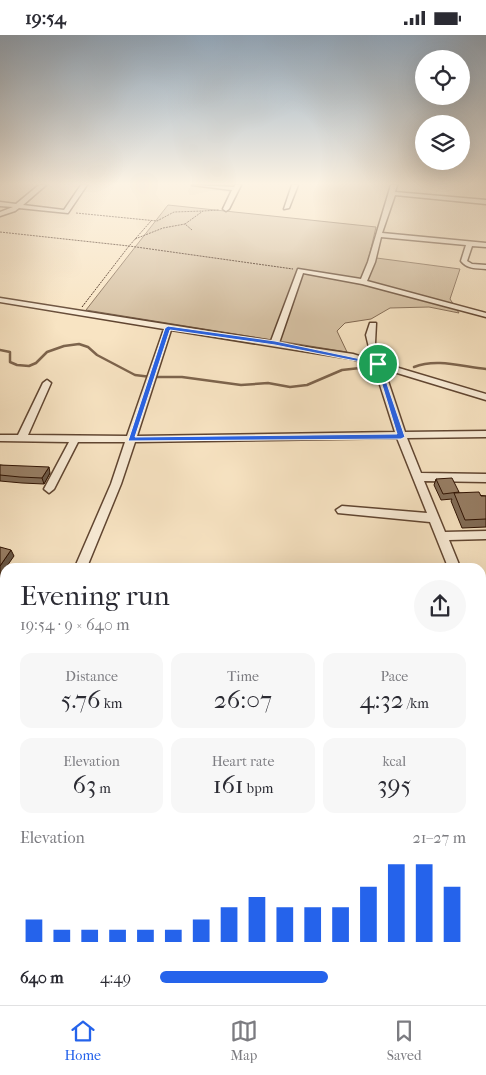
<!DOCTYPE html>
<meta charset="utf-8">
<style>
:root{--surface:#fff;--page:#f7f7f7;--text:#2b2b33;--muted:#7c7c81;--line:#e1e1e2;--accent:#2563eb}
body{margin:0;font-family:"IM FELL French Canon",serif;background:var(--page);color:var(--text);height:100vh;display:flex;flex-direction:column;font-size:19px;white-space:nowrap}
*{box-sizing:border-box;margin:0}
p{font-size:16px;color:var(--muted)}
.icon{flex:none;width:28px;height:28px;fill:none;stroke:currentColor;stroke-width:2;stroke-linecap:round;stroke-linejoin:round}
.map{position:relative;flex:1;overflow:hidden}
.side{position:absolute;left:0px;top:528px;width:486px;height:442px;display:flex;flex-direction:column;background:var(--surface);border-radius:15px 15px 0 0;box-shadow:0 5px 20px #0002}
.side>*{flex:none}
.buttons{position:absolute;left:415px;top:15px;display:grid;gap:10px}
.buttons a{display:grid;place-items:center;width:55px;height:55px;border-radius:50%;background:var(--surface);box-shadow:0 5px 20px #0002;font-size:25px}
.pin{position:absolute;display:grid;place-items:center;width:42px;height:42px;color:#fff;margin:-21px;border:2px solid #fff;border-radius:50%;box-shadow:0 1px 5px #0007}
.round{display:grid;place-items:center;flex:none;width:52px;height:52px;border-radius:26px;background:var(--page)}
.headline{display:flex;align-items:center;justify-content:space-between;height:85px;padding:0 20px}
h1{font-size:28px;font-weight:600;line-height:38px}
.figures{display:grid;grid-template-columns:repeat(3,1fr);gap:8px;height:85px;padding:5px 20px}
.figures div{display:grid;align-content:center;border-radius:12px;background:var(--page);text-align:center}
.figures b{font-size:25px;font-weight:600}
.figures small{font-size:14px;font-weight:400}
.figures p{font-size:14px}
.chart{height:140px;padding:10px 20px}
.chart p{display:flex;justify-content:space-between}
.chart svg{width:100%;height:90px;margin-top:5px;stroke:var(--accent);stroke-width:6}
ul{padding:0 20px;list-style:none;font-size:16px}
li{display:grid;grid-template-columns:80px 60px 1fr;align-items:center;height:38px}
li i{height:12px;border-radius:6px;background:var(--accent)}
.status{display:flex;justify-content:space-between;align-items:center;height:35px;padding:0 25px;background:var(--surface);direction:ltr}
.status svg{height:14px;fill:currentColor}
.tabs{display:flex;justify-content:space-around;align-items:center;height:70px;border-top:1px solid var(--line);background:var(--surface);font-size:14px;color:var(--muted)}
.tabs a{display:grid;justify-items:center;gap:2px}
.tabs .selected{color:var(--accent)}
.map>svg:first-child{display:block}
</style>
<div class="status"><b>19:54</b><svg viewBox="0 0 49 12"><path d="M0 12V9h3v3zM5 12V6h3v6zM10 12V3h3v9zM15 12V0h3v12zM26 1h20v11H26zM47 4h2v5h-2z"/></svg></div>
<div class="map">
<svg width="486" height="970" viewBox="0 0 486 970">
<rect width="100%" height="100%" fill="#f8e4c3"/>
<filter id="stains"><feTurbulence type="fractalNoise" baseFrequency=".004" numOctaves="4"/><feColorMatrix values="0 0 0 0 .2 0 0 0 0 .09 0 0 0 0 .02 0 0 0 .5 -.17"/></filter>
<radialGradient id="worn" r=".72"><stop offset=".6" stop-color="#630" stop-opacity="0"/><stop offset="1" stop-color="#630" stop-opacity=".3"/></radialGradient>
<path fill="#d5c0a2" stroke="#816851" d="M168,170L376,192L369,222L460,234L450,264L459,278L429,272L390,273L371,284L345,288L337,296L347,317L86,275Z"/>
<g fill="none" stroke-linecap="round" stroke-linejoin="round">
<g stroke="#7d644d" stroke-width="2.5">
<path d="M0,315L10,317V327L17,330L29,331L36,328L47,317L64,311L79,309L88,312L97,320L135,340L151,342H182L241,350L268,348L290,352L307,350L342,335L360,333L371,337"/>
<path d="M414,332C437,323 463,332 486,334"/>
</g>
<defs>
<g id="minor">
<path d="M39,150H46L23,170L64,175L81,150H87L68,178L19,173L15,176L0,181V177L13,172L0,171V167L16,169Z"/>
<path d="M192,150L234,152L235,150H241L229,174L226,176L223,174L232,155Z"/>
<path d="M292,150H298L289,173L284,174Z"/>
<path d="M391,150H397L395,157L486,165V169L395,160L382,198L486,208V212L472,211L467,226L472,229L486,230V234C476,233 467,234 461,226L466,210L381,202L375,227L367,246L486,278V282L362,249L303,238L279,308L353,319L372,325L366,300L370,288H376L375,308L382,328L486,359V365L384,334L405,397L486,396V402L407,403L421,438L486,439V447L424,446L445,497L486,496V504L449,505L460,532H448L430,487L338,478L336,475L342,471L427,478L397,403L135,407L121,449L87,532H75L111,449L125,407H78L54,454L49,458L44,454L69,407L0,406V400H18L43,348L47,345L51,348L28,400L127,401L164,294L0,267V263L271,306L298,234L361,244L368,227ZM171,295L352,324L374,331L395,397L137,401Z"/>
<path d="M481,593L486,596V618L481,616Z"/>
<path d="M0,612L5,613V625L0,624Z"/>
<path d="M481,654L486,655V669L481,668Z"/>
<rect x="9" y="965" width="20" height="5"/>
</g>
</defs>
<use href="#minor" stroke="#604531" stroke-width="3"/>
<g stroke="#2d1000" stroke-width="1" stroke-dasharray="2 1" stroke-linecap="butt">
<path d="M76,178L157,186L174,177L203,176"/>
<path d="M192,195L185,189L203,176L219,175"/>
<path d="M0,197L129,211L293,234"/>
<path d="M135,204L163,193L185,189"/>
<path d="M82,272L129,211L151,186"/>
</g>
<use href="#minor" fill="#faedd8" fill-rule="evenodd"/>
</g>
<g fill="#826c57" stroke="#2d1000">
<path d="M0,430L50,438L44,449L22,448L0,446Z"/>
<path d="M436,444L459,457V458L486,461V492L462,493L451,466L452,464L441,465L434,450Z"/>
<path d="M481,664H486V694L481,693Z"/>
<path d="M486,810V848L481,849V811Z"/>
<path d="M357,965H400L401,970H358Z"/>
</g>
<g fill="#6a5847" stroke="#2d1000">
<path d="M49,432L50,438L44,449L42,443Z"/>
<path d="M11,515L14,521L0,541V531Z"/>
<path d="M2,539L5,545L0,552V542Z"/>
</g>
<g fill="#977e65" stroke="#2d1000">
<path d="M0,430L49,432L42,443L20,442L0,440Z"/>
<path d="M452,443L459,457L443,459L436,444Z"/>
<path d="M479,457L481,461H486V484L465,485L454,458Z"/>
<path d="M0,512L11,515L0,531Z"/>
<path d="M481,664H486V686L481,685Z"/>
<path d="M486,810V844L481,845V811Z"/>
<path d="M361,965H400L401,970H362Z"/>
</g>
<linearGradient id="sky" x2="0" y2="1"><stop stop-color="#93aabf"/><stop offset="0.52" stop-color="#fcf3e4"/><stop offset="1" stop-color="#fcf3e4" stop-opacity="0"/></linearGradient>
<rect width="486" height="286" fill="url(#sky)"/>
<path fill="#2563eb" stroke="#fff" fill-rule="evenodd" d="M168,291L275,306L380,328L405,402L401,404L128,406L165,293ZM170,295L275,310L376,330L397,399L135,402Z"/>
<rect width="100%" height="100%" filter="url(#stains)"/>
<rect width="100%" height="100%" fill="url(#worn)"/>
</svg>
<div class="buttons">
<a><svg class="icon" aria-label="locate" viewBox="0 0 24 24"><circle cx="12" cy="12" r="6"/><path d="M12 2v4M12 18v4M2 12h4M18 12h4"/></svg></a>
<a><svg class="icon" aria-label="layers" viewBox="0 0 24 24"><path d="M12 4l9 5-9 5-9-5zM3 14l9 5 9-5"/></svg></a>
</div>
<div class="pin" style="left:378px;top:329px;background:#1e9e55"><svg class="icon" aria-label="arrive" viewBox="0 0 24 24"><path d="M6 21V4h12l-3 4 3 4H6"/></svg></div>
<section class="side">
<div class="headline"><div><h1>Evening run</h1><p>19:54 · 9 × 640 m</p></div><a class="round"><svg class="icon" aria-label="share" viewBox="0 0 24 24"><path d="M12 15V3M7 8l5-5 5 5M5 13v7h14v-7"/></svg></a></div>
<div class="figures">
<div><p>Distance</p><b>5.76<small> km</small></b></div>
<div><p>Time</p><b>26:07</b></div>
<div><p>Pace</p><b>4:32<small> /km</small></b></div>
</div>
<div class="figures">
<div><p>Elevation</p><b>63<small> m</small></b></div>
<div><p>Heart rate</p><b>161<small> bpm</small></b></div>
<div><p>kcal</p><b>395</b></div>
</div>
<div class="chart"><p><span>Elevation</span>21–27 m</p>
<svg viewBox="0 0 160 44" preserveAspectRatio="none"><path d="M5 44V33M15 44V38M25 44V38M35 44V38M45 44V38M55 44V38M65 44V33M75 44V27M85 44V22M95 44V27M105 44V27M115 44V27M125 44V17M135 44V6M145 44V6M155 44V17"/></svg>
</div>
<ul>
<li><b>640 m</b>4:49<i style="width:55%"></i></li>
</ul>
</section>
</div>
<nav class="tabs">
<a class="selected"><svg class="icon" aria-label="home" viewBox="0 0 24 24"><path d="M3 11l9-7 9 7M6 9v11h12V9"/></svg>Home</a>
<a><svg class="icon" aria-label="map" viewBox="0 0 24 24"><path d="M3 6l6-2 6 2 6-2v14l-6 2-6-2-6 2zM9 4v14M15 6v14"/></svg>Map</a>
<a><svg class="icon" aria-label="saved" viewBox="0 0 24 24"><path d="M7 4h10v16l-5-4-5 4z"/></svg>Saved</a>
</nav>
